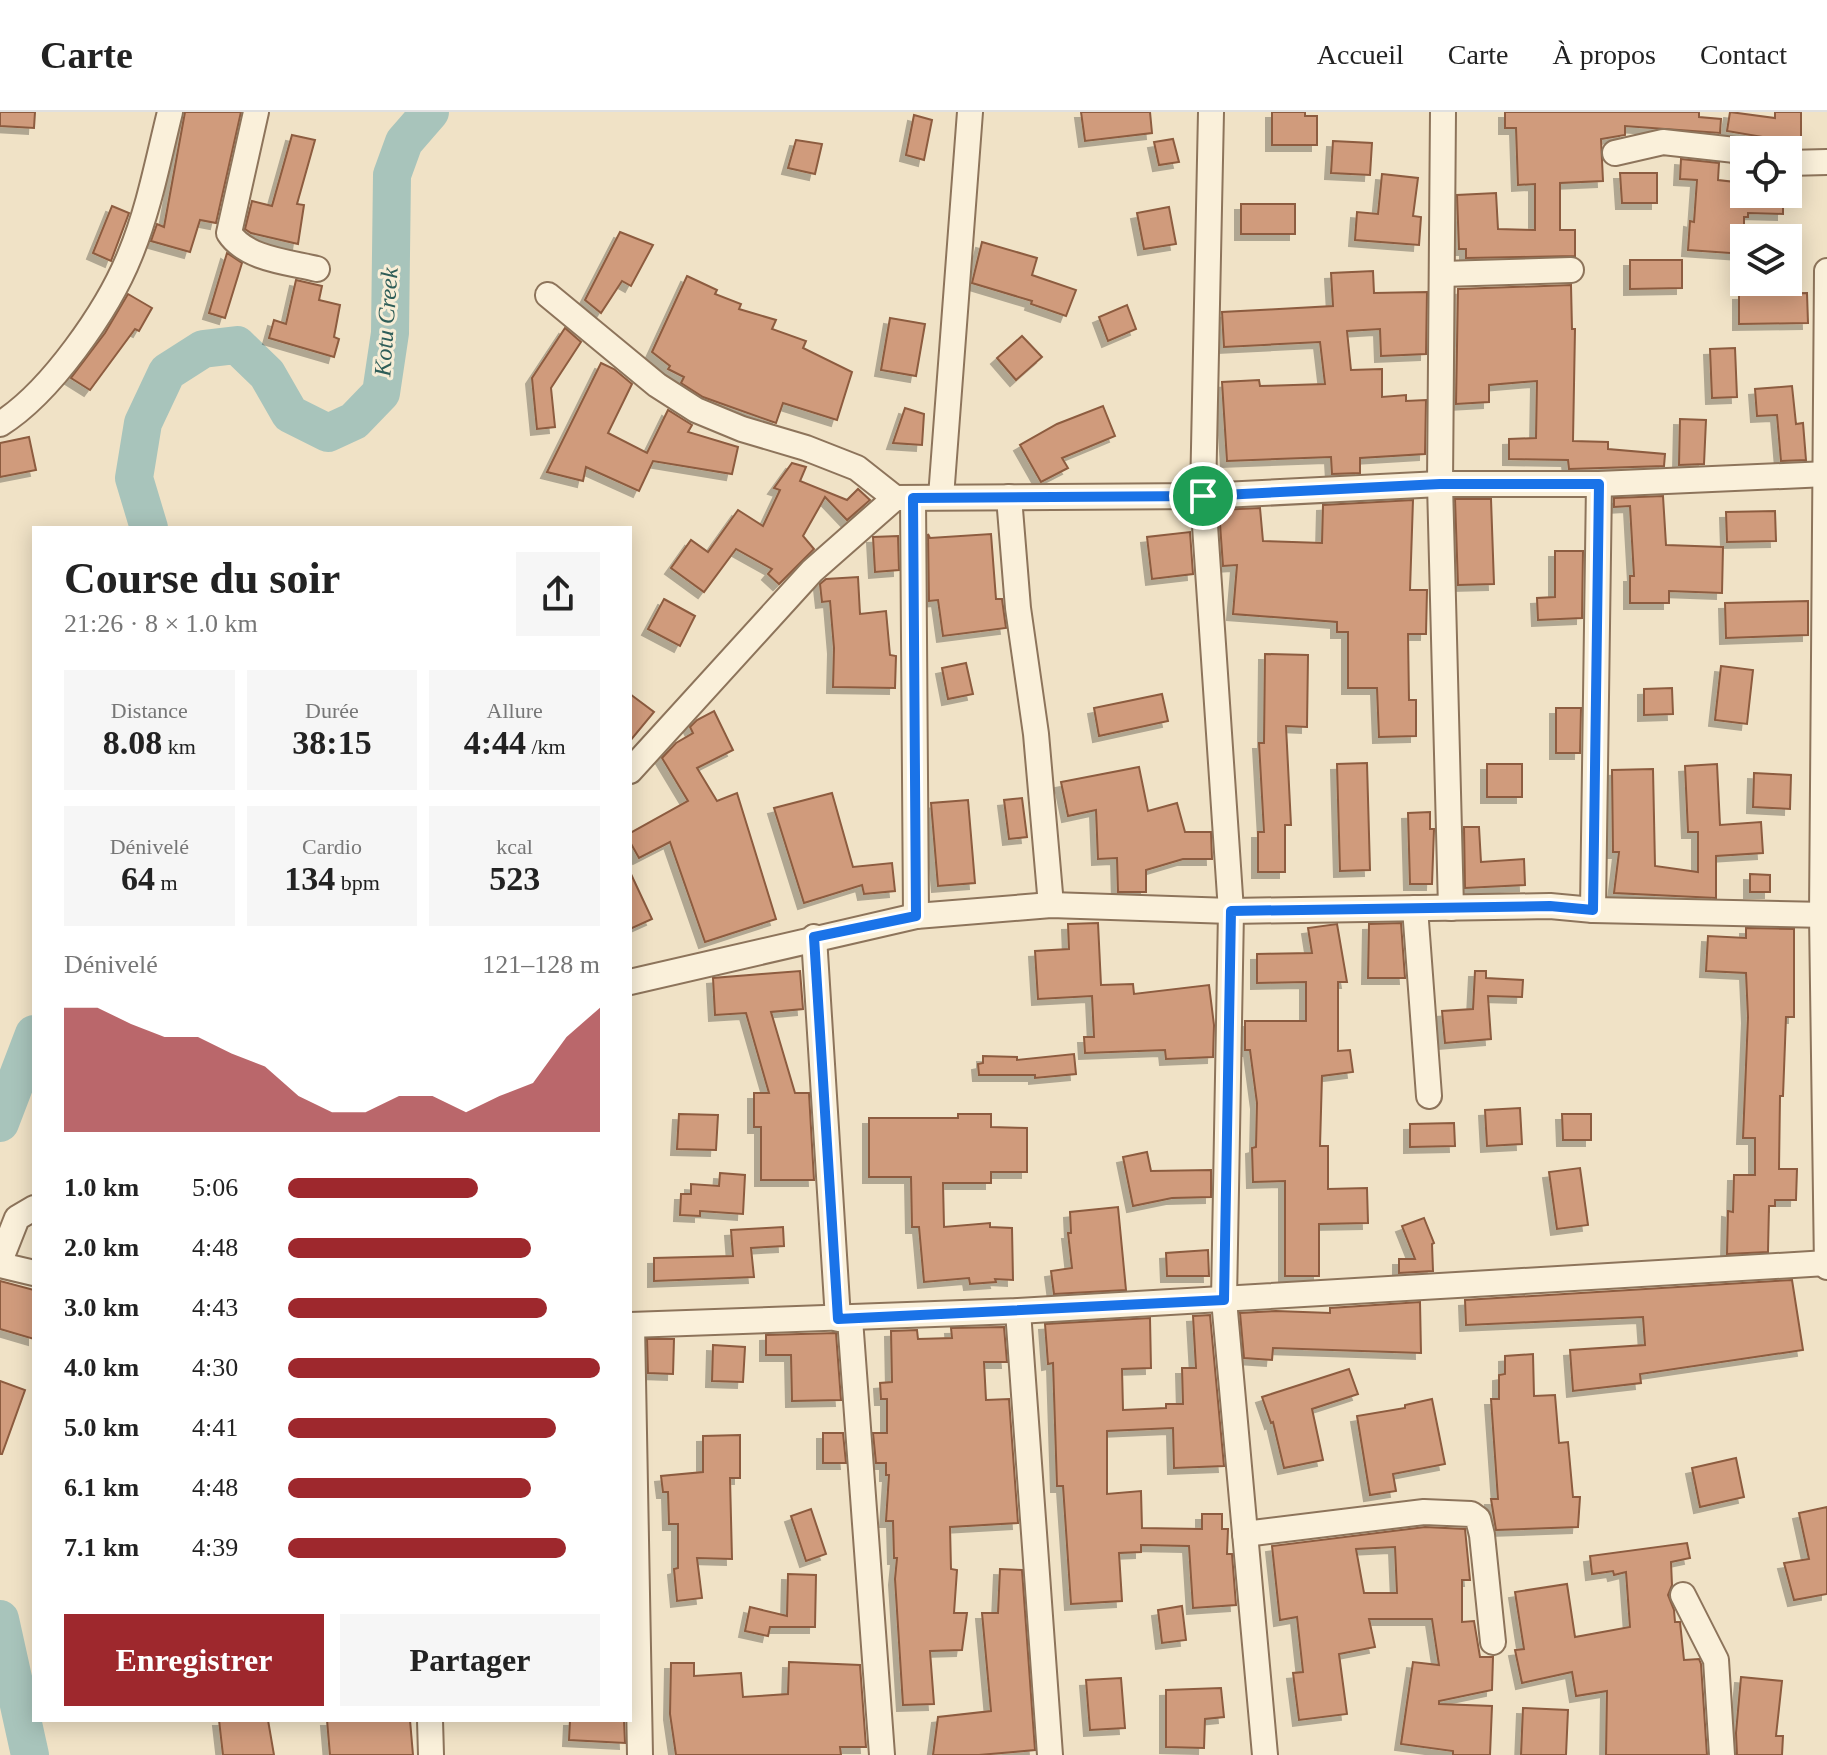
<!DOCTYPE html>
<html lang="fr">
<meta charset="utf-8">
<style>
:root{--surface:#fff;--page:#f6f6f6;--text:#222;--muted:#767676;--line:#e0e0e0;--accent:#9e282d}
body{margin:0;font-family:Georgia,serif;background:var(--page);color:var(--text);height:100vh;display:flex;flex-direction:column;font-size:30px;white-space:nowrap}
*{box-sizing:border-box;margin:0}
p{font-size:26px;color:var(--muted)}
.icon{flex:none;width:44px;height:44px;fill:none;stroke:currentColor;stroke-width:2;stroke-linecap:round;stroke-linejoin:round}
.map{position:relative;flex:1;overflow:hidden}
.details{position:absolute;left:32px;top:414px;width:600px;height:1196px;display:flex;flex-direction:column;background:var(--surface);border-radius:0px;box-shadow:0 4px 20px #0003}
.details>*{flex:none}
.buttons{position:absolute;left:1730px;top:24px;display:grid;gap:16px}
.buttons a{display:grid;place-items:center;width:72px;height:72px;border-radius:0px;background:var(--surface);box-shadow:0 4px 20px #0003;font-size:40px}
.pin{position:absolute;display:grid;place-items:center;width:68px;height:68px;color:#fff;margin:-34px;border:4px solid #fff;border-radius:50%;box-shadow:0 2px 8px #0007}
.round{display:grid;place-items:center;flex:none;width:84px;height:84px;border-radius:0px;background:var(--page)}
.headline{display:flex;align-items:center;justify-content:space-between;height:136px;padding:0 32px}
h1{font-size:44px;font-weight:600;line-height:60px}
.figures{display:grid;grid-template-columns:repeat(3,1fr);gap:12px;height:136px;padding:8px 32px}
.figures div{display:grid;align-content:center;border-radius:0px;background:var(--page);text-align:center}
.figures b{font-size:34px;font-weight:600}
.figures small{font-size:22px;font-weight:400}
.figures p{font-size:22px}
.chart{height:224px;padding:16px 32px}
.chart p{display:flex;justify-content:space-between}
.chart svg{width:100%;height:144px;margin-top:8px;fill:var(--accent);opacity:.7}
.primary-button{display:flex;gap:16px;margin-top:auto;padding:16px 32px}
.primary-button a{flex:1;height:92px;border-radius:0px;background:var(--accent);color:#fff;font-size:32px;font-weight:600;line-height:92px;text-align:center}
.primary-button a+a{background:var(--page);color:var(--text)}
ul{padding:0 32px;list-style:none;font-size:26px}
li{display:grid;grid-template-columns:128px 96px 1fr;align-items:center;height:60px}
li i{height:20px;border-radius:10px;background:var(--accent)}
header{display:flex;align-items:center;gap:48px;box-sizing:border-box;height:112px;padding:0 40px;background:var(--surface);border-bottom:2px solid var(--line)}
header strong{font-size:38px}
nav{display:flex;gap:44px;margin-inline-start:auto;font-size:28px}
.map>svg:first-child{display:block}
</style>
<header>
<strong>Carte</strong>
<nav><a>Accueil</a><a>Carte</a><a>À propos</a><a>Contact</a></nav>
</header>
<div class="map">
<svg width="1827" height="1643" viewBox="0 0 1827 1643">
<defs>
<filter id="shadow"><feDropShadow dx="-6" dy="6" stdDeviation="0" flood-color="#0004"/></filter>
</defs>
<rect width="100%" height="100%" fill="#f0e2c6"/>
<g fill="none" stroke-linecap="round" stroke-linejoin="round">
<g stroke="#a8c4bb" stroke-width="38">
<path d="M149,416L134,366L143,311L167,260L203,237L237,233L267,262L290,302L328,321L354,309L381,281L390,221L392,63L404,30L430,0"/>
<path d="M0,1011L34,922"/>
<path d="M0,1507L30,1643"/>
</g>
</g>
<g fill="#d09b7b" stroke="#8d5c3f" stroke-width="2" fill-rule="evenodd" filter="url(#shadow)">
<path d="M0,0H35L34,16L0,14Z"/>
<path d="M185,0H241L216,111L200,108L190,140L151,129L157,112L164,115Z"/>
<path d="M1081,0H1150L1152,21L1085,29Z"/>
<path d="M1272,0H1305V4H1317V33H1272Z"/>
<path d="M1505,0H1699V5L1721,7L1720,21L1625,14V23L1601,27L1603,69L1560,71V118H1575V144L1466,146V137H1459L1457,83L1496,81L1498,117L1535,118V72L1518,73L1516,16H1505Z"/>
<path d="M1730,0L1775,6V0H1801V32H1775V27L1727,19Z"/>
<path d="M914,3L932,8L924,48L906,43Z"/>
<path d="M292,23L315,28L297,92L304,93L298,132L251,121L245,117L252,89L272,94Z"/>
<path d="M1173,27L1179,50L1159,53L1154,30Z"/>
<path d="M796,28L822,32L815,62L788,56Z"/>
<path d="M1333,29L1372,31L1370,63L1331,61Z"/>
<path d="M1681,47L1719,51L1718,68L1744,71V82H1783V102L1748,101V105H1744V142L1688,138L1690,109L1694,110L1697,68L1680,67Z"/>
<path d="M1620,61H1657V91H1622Z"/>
<path d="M1382,62L1418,66L1413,104L1421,105L1419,133L1355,128L1357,100L1378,102Z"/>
<rect x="1241" y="92" width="54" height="30"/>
<path d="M112,94L129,101L111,149L93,141Z"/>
<path d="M1169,95L1176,132L1144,137L1137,101Z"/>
<path d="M620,120L653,133L631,174L622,169L601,201L585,188Z"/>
<path d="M982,130L1037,146L1032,163L1076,178L1066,204L1031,192L1032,189L972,171Z"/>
<path d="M227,141L242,151L225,206L209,201Z"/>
<path d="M1630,148H1682V176L1630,177Z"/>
<path d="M1373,159L1374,181L1427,180L1426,242L1381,244L1380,217L1347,219L1351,258L1382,257V285L1406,283V289L1426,288L1425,342L1360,346V361L1332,362L1331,345L1227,349L1222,270L1259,268L1260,274L1325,272L1320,230L1224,235L1222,200L1333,194L1331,161Z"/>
<path d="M687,164L717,178L715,182L741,192L739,197L776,208L772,217L806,229L803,236L852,260L837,308L783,291L776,311L703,285L681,271L684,265L668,257L670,254L652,240Z"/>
<path d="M296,168L322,174L319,188L340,193L334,225L339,227L334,245L269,226L274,208L286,212Z"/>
<path d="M1571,173L1572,217H1575L1573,329L1608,330V337L1665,342L1664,354L1569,357L1568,348L1509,347V327L1536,326L1537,269L1489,273V290L1456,292L1458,177Z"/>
<path d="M1807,181L1808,211L1739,212V182Z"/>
<path d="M128,182L152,196L139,219L135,217L90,278L71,266L105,221Z"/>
<path d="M1127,193L1136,217L1108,229L1099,205Z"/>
<path d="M890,206L925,212L916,264L881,258Z"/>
<path d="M565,216L581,230L551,276L555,315L537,317L532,266Z"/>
<path d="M1022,224L1042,245L1016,268L997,246Z"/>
<path d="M1735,236L1737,285L1712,286L1710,237Z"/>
<path d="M601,251L614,257L632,272L608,321L647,341L668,298L692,313L688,320L738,335L732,362L653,349L639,379L586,355L583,369L547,360Z"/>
<path d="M1792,274L1796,312L1803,311L1806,348L1781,349L1777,303L1757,304L1755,277Z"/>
<path d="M1103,294L1115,324L1062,346L1068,356L1041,370L1020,333L1057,312Z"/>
<path d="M905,296L924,302L922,333L893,331Z"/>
<path d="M1680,307L1706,308L1704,352L1679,353Z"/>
<path d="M29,325L36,358L0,365V331Z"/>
<path d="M792,351L806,355L800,369L847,388L858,377L870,388L847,408L825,385L803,424L814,437L779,472L768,462L772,457L736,437L704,480L671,456L691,428L708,440L738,398L763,414L780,378L774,376Z"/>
<path d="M1663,384L1666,433L1723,435L1722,481L1669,479V491H1630V464H1634L1630,394L1614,395V386Z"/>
<path d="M1455,387H1491L1494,472L1458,473Z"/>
<path d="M1413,388L1410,478H1427L1426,522H1408L1409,588H1416V624L1379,625L1377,576H1348V520H1337V510L1233,502L1237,453L1223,454L1219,398L1260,396L1263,429L1322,431L1323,393Z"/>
<path d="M1775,399L1776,429L1727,430L1726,400Z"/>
<path d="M1190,420L1193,462L1152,467L1147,425Z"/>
<path d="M928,422L930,426L991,422L996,487H1002L1006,516L943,524L938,488L929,489Z"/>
<path d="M898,424L899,458L875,460L873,425Z"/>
<path d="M1555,439H1583L1582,506L1538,508L1537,486L1555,485Z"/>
<path d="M858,465L860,502L886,499L890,543L896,544L895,576L833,575L834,536L830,489L822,490L820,472L826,467Z"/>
<path d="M664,487L695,504L680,534L648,517Z"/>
<path d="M1808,489V523L1726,526L1725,491Z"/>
<path d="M1265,542L1308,543L1307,615L1286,614L1291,713H1285V760H1258V720H1264L1259,631H1264Z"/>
<path d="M966,551L973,582L948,587L942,556Z"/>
<path d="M1721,554L1753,558L1747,612L1715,608Z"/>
<path d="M1672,576L1673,602L1644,603V577Z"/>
<path d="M630,582L654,600L630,629Z"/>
<path d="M1162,582L1168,609L1099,624L1094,596Z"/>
<path d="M1556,596H1581L1580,641H1556Z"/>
<path d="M714,599L733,638L697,656L717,689L737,681L776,807L705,830L670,730L639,746L630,730V721L688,689L662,646L676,631L693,621L690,615L697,608Z"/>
<path d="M1367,651L1370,758L1340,759L1337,652Z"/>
<rect x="1487" y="652" width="35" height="33"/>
<path d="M1717,652L1720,713L1761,710L1763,741L1716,744V786L1614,781L1619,740H1613L1612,658L1653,657L1655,754L1698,760V720H1688L1685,654Z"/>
<path d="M1139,655L1148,699L1177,691L1185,720H1211L1212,747H1183L1146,758V780H1118L1117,746L1098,747L1096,698L1068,704L1061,670Z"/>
<path d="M1754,661L1791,663L1790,697L1753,695Z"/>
<path d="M832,681L853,755L892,751L895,779L864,782L862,773L804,791L774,696Z"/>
<path d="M1022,686L1027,725L1009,727L1004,688Z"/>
<path d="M968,688L975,771L938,774L931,691Z"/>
<path d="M1430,700V717H1434L1432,772H1410L1408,701Z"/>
<path d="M1464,715H1479L1481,750L1524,747L1525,773L1465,776Z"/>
<path d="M630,760L652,807L630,817Z"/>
<path d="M1750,762L1770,763V780H1750Z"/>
<path d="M1098,811L1101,873L1133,872L1134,882L1209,873L1214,913L1213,945L1166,947L1165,938L1085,941L1084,925H1094L1092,884L1038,887L1035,839L1069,837L1068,812Z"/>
<path d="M1401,811L1405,866H1368L1369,812Z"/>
<path d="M1337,812L1347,870H1338V939L1350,938L1353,960L1322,964L1320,1034H1328V1077L1367,1076L1368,1111L1319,1112V1164H1285V1069L1253,1070L1252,1036L1256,1035L1257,991L1250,938H1245V909H1306V870L1257,871V842L1312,841L1308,816Z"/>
<path d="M1746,816L1794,817V905H1786L1783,984H1780L1779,1057H1797L1796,1088H1775V1094H1769L1768,1140L1727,1142L1728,1099L1733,1100L1734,1063H1755V1026H1743L1748,905L1746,861L1706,859L1708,824L1746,826Z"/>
<path d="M800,859L803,897L771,900L795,981H809L814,1068H761V1015H754V981H769L746,901L715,903L713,866Z"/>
<path d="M1475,859H1486V866L1523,868L1522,885L1488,884L1491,927L1445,931L1442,899L1473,897Z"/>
<path d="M1074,942L1076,962L1035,966V963H979L978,952L983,951V944L1017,945V948Z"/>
<path d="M1520,996L1522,1032L1487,1034L1485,998Z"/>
<path d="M679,1002L718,1003L716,1038L677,1037Z"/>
<path d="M958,1002H991V1015L1027,1016V1060H991V1071H943L944,1115L990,1111V1115L1012,1116L1013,1168L995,1167L996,1170L970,1172L969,1166L924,1170L919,1115H912L911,1065H869V1006H958Z"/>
<path d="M1562,1002H1591V1028H1563Z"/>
<path d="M1454,1011L1455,1034L1410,1035V1012Z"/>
<path d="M1147,1040L1151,1059L1211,1058V1085L1172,1086L1133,1094L1123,1045Z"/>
<path d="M1580,1056L1588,1113L1557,1117L1549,1060Z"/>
<path d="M720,1061L745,1063L743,1102L700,1099V1104L680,1103L681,1082H691V1072L719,1074Z"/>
<path d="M1118,1095L1126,1178L1054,1182L1051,1159L1072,1156L1068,1121H1071L1070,1100Z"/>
<path d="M1424,1106L1434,1131L1432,1132L1433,1159L1399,1161V1147H1415L1402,1114Z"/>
<path d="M783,1115L784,1134L751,1136L754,1165L654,1169V1146L733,1144L731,1118Z"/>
<path d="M1208,1138L1209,1164H1167L1166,1141Z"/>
<path d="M1792,1168L1803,1238L1640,1262L1641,1271L1573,1279L1570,1238L1645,1233L1643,1205L1466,1213L1465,1188Z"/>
<path d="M0,1169L34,1178V1227L0,1217Z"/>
<path d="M1420,1190L1421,1241L1273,1236L1272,1248L1244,1246L1240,1201L1276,1199L1330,1201V1196Z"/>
<path d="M1210,1203L1224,1354L1174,1356L1173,1316L1107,1319V1382L1141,1379L1142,1416L1202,1417V1402H1222V1417H1228L1227,1442H1232L1236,1493L1193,1496L1189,1434L1141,1433V1440L1119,1441L1122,1489L1071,1492L1063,1374H1057L1053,1251L1048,1252L1045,1212L1150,1206L1151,1256L1122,1257L1123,1298L1166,1296V1292H1183L1182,1256H1196L1193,1204Z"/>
<path d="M1004,1215L1007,1250H984L986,1288L1009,1287L1018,1411L950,1415L951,1457L957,1458L954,1501H967L962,1538L930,1539L934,1592L903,1593L895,1467L897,1446H894L893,1409H886L889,1363H886V1351H876L873,1321H887V1287H881L880,1271L892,1270L891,1219L917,1218L918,1227L952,1226L951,1216Z"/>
<path d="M836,1221L841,1288L792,1289L791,1243H766V1223Z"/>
<path d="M647,1227H674L673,1262L648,1261Z"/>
<path d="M713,1233L745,1235L743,1270L712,1269Z"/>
<path d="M1533,1242L1534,1284L1555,1283L1559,1331L1568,1330L1573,1385H1580L1578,1415L1496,1418L1491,1387H1498L1491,1287H1499V1263L1505,1262V1244Z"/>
<path d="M1349,1257L1358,1282L1312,1297L1323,1348L1284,1356L1273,1310L1271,1311L1262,1285Z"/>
<path d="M0,1269L25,1278L2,1342H0Z"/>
<path d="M1432,1287L1445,1352L1393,1362L1396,1379L1370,1383L1357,1304L1405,1296V1293Z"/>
<path d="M823,1321H843L846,1351H823Z"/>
<path d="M740,1323V1366H730L732,1447L697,1446L702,1486L677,1489L674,1457L678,1456V1412H669L668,1380H663L661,1364L703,1360V1324Z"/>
<path d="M1736,1346L1744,1385L1700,1395L1692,1356Z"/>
<path d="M1827,1395V1482L1794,1488L1784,1451L1809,1447L1799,1401Z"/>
<path d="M811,1397L826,1442L806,1449L791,1404Z"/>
<path d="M1425,1415L1465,1417L1470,1468H1462V1510L1474,1509L1480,1545H1493L1492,1578L1439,1589V1592L1492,1594L1490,1643H1453V1639L1401,1632L1413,1550L1439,1553L1432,1507H1369L1375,1535L1339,1542L1347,1602L1299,1608L1293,1561L1303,1560L1297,1505L1280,1508L1272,1434ZM1395,1435L1397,1481H1364L1356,1437Z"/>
<path d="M1687,1431L1690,1446L1671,1450L1672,1473L1668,1483L1674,1498L1675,1510H1680L1684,1548L1699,1547L1701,1552L1707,1643H1606L1607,1579L1576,1584L1572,1560L1522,1571L1515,1538L1524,1537L1515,1480L1567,1472L1575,1525L1630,1515L1626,1460L1614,1463L1613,1459L1592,1462L1590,1444Z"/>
<path d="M1000,1457L1022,1458L1035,1638L979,1643H933L938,1605L991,1599L982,1501H998Z"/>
<path d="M788,1462L816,1463L815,1515H770L768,1524L745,1519L750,1495L787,1504Z"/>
<path d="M1182,1494L1186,1528L1162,1531L1158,1498Z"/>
<path d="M789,1550L860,1553L866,1635H840L841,1643H676L670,1602L671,1551H694V1564L741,1561L743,1585L788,1582Z"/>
<path d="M1741,1565L1782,1569L1776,1624H1783L1782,1643H1737L1736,1621Z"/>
<path d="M1121,1566L1125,1616L1090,1618L1086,1568Z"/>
<path d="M1221,1576L1224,1605L1205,1607L1204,1636L1166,1635V1578Z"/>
<path d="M1523,1596L1568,1598L1566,1643H1521Z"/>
<path d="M219,1608H268L274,1643H223Z"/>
<path d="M327,1608H410L413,1643H330Z"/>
<path d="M570,1608H624L625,1631L569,1628Z"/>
</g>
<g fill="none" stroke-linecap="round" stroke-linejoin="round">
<defs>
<g id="minor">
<path d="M256,0L229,121C246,147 288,150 317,157"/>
<path d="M1211,0L1203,384L1231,799L1224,1188L1265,1643"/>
<path d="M1443,0L1440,372L1451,796"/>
<path d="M1615,41L1663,30L1735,38L1744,46"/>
<path d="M1788,51L1827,50"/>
<path d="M1827,159L1822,803L1827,1155"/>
<path d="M1442,162L1571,158"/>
<path d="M548,183L657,273L696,298L742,317L806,336L857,356L895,386L1203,384L1440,372H1599L1827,362"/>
<path d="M0,312C50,281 108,198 130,143C149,97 158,48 170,0"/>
<path d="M941,385L970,0"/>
<path d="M1009,385L1018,496L1036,622L1051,793"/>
<path d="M913,386L916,804"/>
<path d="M630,659L812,459L895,386"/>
<path d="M1415,796L1429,984"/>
<path d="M1593,798L1599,372"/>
<path d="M814,825L838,1207"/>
<path d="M630,870L916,804L1051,793L1231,799L1550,794L1593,798L1827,803"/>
<path d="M0,1149L17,1106L34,1096"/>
<path d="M0,1153L34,1161"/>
<path d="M1018,1199L1050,1643"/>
<path d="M850,1207L882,1643"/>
<path d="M630,1213L1018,1199L1827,1151"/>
<path d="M632,1213L640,1643"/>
<path d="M1245,1422L1424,1400L1471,1402L1478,1407L1482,1423L1493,1530"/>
<path d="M1683,1483L1716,1548L1722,1643"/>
<path d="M430,1608L431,1643"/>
</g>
</defs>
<use href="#minor" stroke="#8d745b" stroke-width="28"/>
<use href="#minor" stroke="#faf0da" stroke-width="24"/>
</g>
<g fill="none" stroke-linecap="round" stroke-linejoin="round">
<defs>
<path id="route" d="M1440,372H1599L1593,798L1550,794L1231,799L1224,1188L838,1207L814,825L916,804L913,386L1203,384Z"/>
</defs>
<use href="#route" stroke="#fff" stroke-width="16"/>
<use href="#route" stroke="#1a73e8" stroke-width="10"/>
</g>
<g text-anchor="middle" stroke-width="6" stroke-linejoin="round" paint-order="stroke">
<g font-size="24" font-style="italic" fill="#2e5d58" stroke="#f7edd6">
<text transform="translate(386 210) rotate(-86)" y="8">Kotu Creek</text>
</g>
</g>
</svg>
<div class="buttons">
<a><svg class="icon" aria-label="locate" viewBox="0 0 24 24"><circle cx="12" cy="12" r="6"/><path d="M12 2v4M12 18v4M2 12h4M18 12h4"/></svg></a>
<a><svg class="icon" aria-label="layers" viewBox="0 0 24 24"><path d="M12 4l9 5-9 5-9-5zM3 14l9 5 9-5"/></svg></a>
</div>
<div class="pin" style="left:1203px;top:384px;background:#1e9e55"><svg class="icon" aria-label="arrive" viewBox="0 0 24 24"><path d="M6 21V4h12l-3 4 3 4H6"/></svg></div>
<section class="details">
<div class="headline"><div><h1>Course du soir</h1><p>21:26 · 8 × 1.0 km</p></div><a class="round"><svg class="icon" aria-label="share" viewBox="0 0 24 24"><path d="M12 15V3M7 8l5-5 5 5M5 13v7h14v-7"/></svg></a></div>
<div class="figures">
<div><p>Distance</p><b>8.08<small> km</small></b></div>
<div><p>Durée</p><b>38:15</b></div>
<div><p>Allure</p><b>4:44<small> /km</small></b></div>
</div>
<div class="figures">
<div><p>Dénivelé</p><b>64<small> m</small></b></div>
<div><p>Cardio</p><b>134<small> bpm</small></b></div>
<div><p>kcal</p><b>523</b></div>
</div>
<div class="chart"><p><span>Dénivelé</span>121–128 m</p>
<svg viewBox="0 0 160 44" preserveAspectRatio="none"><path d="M0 44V6L10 6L20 11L30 15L40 15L50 20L60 24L70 33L80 38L90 38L100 33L110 33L120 38L130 33L140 29L150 15L160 6V44z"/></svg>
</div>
<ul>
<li><b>1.0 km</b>5:06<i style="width:61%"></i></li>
<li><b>2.0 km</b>4:48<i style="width:78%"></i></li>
<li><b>3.0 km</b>4:43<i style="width:83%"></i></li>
<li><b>4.0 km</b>4:30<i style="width:100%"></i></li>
<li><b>5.0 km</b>4:41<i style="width:86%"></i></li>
<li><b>6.1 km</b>4:48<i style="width:78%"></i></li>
<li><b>7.1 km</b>4:39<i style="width:89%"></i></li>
</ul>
<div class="primary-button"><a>Enregistrer</a><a>Partager</a></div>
</section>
</div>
